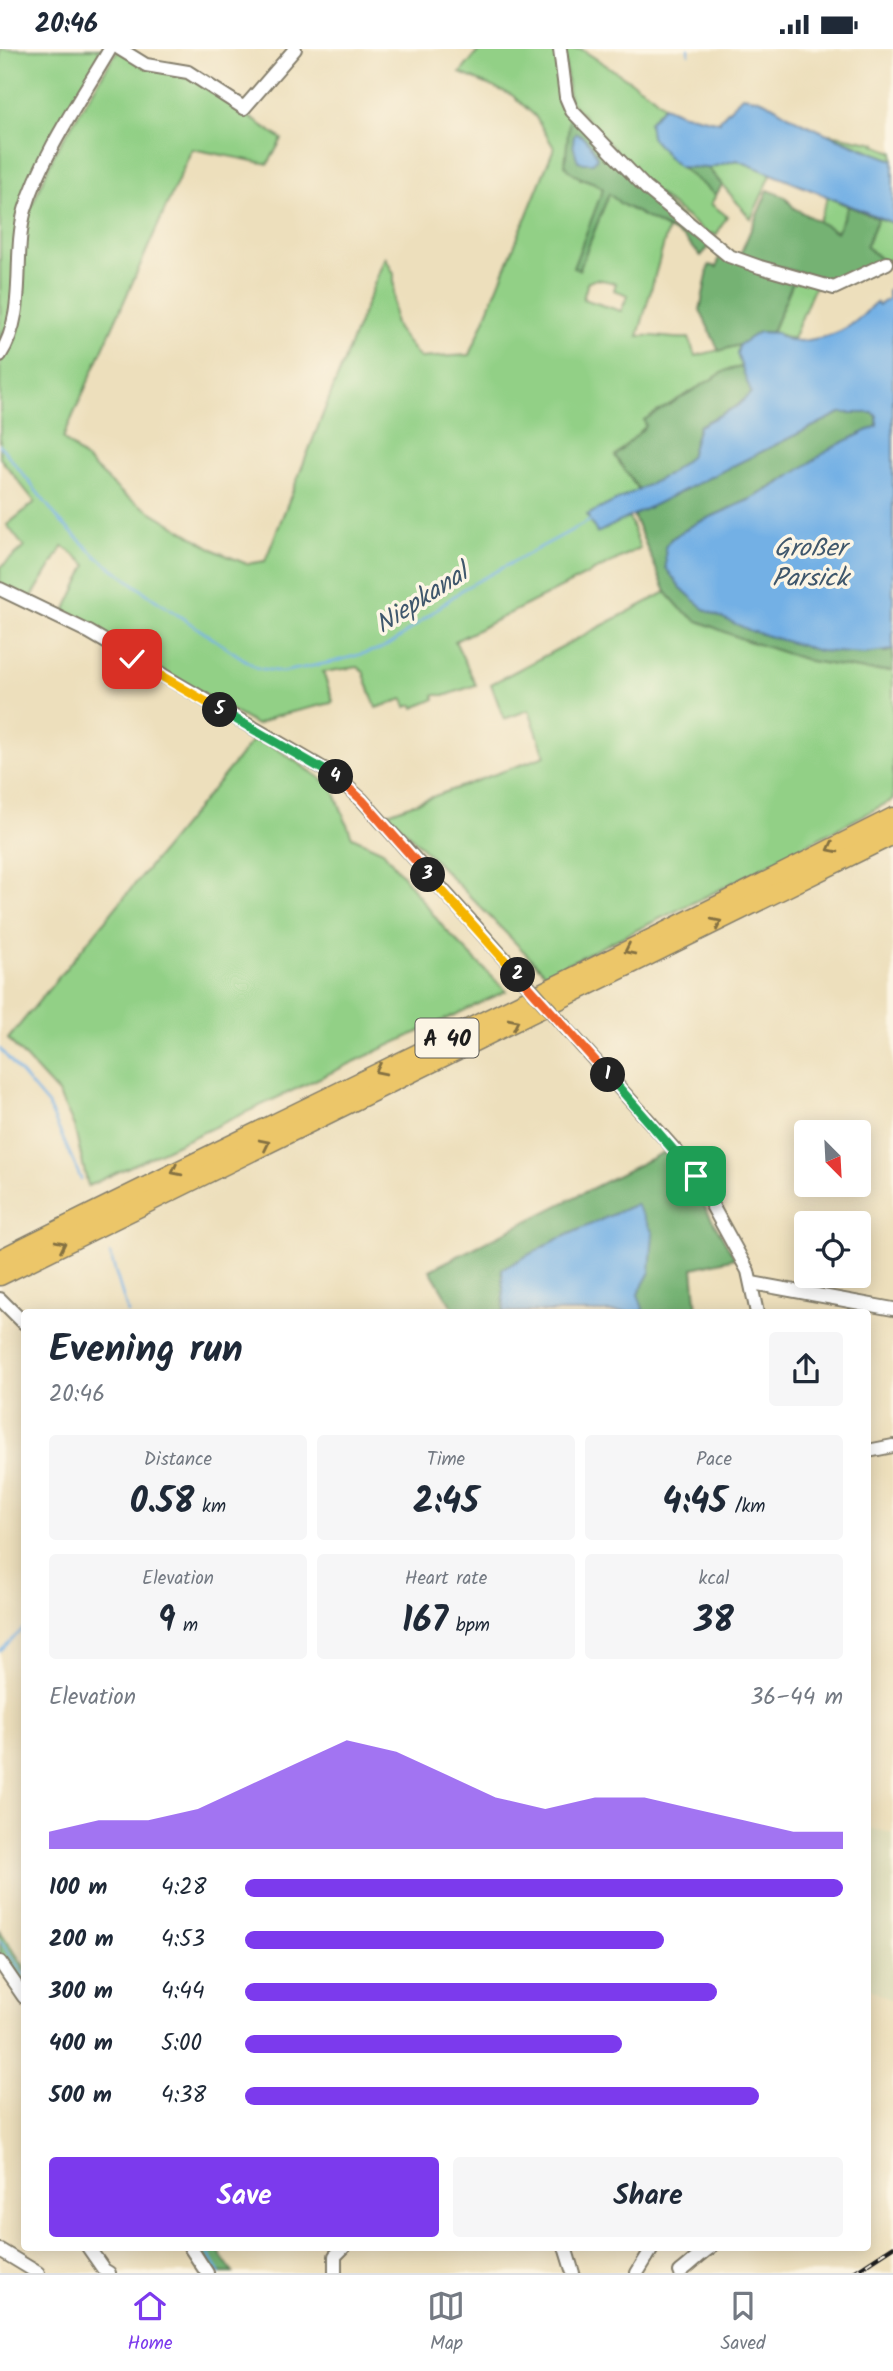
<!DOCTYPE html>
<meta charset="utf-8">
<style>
:root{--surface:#fff;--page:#f6f6f7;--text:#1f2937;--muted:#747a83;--line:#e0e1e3;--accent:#7c3aed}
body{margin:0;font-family:Kalam,sans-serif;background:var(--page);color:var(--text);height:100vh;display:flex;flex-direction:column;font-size:26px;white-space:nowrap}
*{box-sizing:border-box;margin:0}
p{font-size:23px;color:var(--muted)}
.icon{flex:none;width:38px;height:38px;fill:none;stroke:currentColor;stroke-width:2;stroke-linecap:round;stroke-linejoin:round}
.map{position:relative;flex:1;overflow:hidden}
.sheet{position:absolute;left:21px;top:1260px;width:850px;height:942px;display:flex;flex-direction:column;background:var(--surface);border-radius:7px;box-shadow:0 4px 18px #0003}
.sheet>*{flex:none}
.needle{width:46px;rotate:156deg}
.fabs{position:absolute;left:794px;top:1071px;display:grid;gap:14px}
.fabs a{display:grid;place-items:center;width:77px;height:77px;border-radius:7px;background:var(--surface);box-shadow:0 4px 18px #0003;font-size:35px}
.pin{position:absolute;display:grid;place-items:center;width:60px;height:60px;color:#fff;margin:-30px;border-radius:14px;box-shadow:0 4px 10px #0006}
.km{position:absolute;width:35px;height:35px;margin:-18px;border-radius:50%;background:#222;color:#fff;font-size:19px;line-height:35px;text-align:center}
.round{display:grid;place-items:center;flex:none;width:74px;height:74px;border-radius:7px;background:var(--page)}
.summary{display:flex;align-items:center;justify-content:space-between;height:119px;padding:0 28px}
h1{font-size:38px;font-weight:600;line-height:52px}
.metrics{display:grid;grid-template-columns:repeat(3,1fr);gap:10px;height:119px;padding:7px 28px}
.metrics div{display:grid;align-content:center;border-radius:7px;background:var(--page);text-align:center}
.metrics b{font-size:35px;font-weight:600}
.metrics small{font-size:19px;font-weight:400}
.metrics p{font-size:19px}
.chart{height:196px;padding:14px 28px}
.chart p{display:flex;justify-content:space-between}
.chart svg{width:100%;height:126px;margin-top:7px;fill:var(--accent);opacity:.7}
.primary-button{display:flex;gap:14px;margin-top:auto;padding:14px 28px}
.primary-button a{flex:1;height:80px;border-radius:7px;background:var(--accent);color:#fff;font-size:28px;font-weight:600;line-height:80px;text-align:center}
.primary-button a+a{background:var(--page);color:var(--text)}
ul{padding:0 28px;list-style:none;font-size:23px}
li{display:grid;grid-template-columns:112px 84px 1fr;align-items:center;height:52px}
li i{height:18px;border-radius:9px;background:var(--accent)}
.status{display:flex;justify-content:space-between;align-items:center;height:49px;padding:0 35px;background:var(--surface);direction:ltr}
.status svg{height:19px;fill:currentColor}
.dock{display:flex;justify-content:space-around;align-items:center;height:98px;border-top:2px solid var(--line);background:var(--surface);font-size:19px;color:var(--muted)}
.dock a{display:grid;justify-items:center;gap:4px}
.dock .on{color:var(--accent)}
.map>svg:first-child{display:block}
</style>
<div class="status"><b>20:46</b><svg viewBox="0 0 49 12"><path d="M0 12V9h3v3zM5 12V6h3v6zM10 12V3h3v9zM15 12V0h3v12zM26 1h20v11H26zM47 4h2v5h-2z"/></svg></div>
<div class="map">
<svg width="893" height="2224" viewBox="0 0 893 2224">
<rect width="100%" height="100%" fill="#fcf5e5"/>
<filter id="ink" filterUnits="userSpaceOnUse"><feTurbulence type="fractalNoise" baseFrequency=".0143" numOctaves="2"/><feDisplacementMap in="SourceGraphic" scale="14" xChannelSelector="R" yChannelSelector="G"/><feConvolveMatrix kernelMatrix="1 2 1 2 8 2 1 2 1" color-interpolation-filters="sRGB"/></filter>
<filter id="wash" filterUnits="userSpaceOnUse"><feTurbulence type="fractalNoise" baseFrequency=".00686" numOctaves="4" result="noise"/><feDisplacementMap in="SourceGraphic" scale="28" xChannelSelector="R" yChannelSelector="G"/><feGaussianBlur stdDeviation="1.57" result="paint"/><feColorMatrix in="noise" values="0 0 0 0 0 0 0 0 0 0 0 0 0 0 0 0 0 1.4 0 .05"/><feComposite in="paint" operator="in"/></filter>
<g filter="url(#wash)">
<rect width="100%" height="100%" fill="#eddfbc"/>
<path fill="#deddbb" d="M868,1779L893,1784V1952L868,1939Z"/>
<g fill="#92d086" stroke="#577651" stroke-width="2" fill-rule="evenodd">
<path d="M0,0H104L35,124L14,260L0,300Z"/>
<path d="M480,0H558L580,130L597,134L603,140L579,221L609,144L621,155L668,180L638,287C656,285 671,291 689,289L695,307L739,296L737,305L742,318L727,321L644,371L647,377L615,407L639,441L588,466L597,483L629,468L640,499L455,592L476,636L447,646H434L435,650L414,659L413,656L406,658L403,650L376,659L363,622L358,618L323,623L333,652L331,654L275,667L257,676L63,566L87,516L63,497L30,551L0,536V519L24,498L7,476L35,453L0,409V312L12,292L27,168L55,103L117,2L193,30L282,90L268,115L192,100L63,389L124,446L218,503L247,515L265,512L385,208L394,225V272L397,280L420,309L470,306L554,99L535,67L512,46L460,24ZM597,230L616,234L614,241L628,246L621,262L583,250L588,233Z"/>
<path d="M564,0H581L652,46L664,57L649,73L670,110L716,146L711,155L727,167L716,187L712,184L710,187L646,135L569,51Z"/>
<path d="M830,85L876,94L875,96L893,103V111L830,86Z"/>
<path d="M737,111L772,124L751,170L708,119Z"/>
<path d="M828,148L848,157L838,183L818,173Z"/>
<path d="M878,169L893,174V209L884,213L866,197Z"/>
<path d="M795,228L816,234L793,290L772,283Z"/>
<path d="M666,543L681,560L742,590L810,612L865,621L893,622V751L717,842L546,925L388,764L545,707L529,661L504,670L491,635Z"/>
<path d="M257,686L332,737L352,788L383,802L444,879L506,942L88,1137L74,1077L58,1044L8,990Z"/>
</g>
<g fill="#75b273" stroke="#486748" stroke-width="2">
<path d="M570,63L710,197L701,207L683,188L621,155L609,145L579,221L573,219L603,140C591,128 576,133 565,116Z"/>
<path d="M680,118L708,119L722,136L716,146Z"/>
<path d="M768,141L785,148L794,159L837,183L848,157L878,169L866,197L884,213L840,234L739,208Z"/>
<path d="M720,205L795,228L772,283H759L739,296L719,302L700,261L709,216L717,218Z"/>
<path d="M742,318L752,344L737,357L699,377L690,408L668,426L639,441L615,407L646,377L644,371L727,321Z"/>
<path d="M840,364H872L877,367V377L751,450L695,475L671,490L884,604L893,601V622L865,621L810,612L742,590L696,571L681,560L666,543L633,466Z"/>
<path d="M664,1103L684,1123L735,1209L693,1219L697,1263H644L637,1245L650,1223L502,1220L504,1263H455L430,1221Z"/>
<path d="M0,1882L24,1917V1941L0,1907Z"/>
<path d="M197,2198H216L233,2224H215Z"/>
</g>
<g fill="#73b0e5" stroke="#486680" stroke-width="2">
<path d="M742,47C769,49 778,62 801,73C831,87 862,100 893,111V174L737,111L708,119L679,118L670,110L651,88L649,73L664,57L680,64L720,73L721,69Z"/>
<path d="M576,84C585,87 595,100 597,109L593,114H584L578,112C575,103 570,92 576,84Z"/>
<path d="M893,238V601L864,605L819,602L751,582L705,561L680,538L666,519L665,498L671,490L695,475L751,450L782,433L833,398L877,377V367L873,364H840L597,484L587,466L668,426L690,408L699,377L737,357L751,344L737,305L739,296L759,283L777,284C782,290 793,292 801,292C825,289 843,284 861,268C867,263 869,258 876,253L879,256L888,250V241Z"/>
<path d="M636,1155L653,1184L650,1223L638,1245L644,1263H504L502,1220L556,1191Z"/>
</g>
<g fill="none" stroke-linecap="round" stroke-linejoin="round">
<g stroke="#73b0e5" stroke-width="2.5">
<path d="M688,0L689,5"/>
<path d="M0,396L60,472L96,507L154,550L257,619L282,623L333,613L380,600L394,593L463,540L591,471"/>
<path d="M0,1000L48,1056L81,1130"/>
<path d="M110,1205L128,1264"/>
<path d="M0,1602L24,1579"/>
<path d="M0,1891L24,1926"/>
<path d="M204,2198L220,2224"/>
</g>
</g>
</g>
<g filter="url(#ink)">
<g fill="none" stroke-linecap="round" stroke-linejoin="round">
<defs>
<g id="minor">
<path d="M120,0L146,16L188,23L244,59L295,0"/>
<path d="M560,0L566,48L572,62L646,139L729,207L760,218L834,239L887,214"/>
<path d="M0,306C28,262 12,209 25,161C41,107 82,48 110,0"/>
<path d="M0,540L89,583L334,726L362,751L519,926"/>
<path d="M565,978L692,1120L748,1222L757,1264"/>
<path d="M752,1234L893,1260"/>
<path d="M0,1250L24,1274"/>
<path d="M868,1402L893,1397"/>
<path d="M0,1913L24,1948"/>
<path d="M88,2198L104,2221L109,2224"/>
<path d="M190,2198L207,2224"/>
<path d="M565,2198L573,2224"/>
<path d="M0,2201L38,2224"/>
<path d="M680,2223C691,2215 699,2206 711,2198"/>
<path d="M335,2224V2207L344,2198"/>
<path d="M637,2224L653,2198"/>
</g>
<g id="highway">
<path d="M0,1210C297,1061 597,920 893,768"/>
<path d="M0,1227L893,786"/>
</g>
</defs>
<use href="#minor" stroke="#847e6c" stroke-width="16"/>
<use href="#highway" stroke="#847e6c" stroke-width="21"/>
<use href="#minor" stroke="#fff" stroke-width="12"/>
<use href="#highway" stroke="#ecc669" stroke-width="18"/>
<defs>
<path id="rail" d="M853,2224L893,2198"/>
</defs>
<use href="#rail" stroke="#1c1c1c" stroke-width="5"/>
<use href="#rail" stroke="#fcf5e5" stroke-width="2.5" stroke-dasharray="8" stroke-linecap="butt"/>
<defs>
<path id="minor-bridge" d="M519,926L565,978"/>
</defs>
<use href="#minor-bridge" stroke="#847e6c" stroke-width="16" stroke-linecap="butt"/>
<use href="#minor-bridge" stroke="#fff" stroke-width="12"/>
</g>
<defs><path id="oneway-chevron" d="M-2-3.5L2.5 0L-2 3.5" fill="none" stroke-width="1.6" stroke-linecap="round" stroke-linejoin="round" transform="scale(1.75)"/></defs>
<g stroke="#847142">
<use href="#oneway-chevron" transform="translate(832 799) rotate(153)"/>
<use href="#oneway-chevron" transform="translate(717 874) rotate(-26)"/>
<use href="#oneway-chevron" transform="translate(629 901) rotate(154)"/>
<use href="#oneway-chevron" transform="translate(514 974) rotate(-26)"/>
<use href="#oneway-chevron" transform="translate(380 1021) rotate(154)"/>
<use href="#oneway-chevron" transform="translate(265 1095) rotate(-26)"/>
<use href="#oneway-chevron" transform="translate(176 1122) rotate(153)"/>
<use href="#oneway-chevron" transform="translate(61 1196) rotate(-26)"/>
</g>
</g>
<g fill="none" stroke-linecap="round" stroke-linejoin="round" filter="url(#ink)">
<defs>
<path id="split-1" d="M608,1026L696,1127"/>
<path id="split-2" d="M518,926L608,1026"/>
<path id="split-3" d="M428,826L518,926"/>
<path id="split-4" d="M336,728L362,751L428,826"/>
<path id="split-5" d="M220,661L336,728"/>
<path id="split-6" d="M132,610L220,661"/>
</defs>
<use href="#split-1" stroke="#fff" stroke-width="14"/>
<use href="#split-2" stroke="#fff" stroke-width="14"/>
<use href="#split-3" stroke="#fff" stroke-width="14"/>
<use href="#split-4" stroke="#fff" stroke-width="14"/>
<use href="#split-5" stroke="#fff" stroke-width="14"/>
<use href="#split-6" stroke="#fff" stroke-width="14"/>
<use href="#split-1" stroke="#22a559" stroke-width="9"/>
<use href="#split-2" stroke="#f0652b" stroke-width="9"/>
<use href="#split-3" stroke="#f5b400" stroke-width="9"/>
<use href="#split-4" stroke="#f0652b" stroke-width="9"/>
<use href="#split-5" stroke="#22a559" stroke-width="9"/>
<use href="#split-6" stroke="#f5b400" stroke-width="9"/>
</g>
<g text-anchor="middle" stroke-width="7" stroke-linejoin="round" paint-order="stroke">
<rect fill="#fcf5e5" stroke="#5f5d58" stroke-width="2" x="415.5" y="969.5" width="63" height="39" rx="5"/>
<g font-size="23" font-weight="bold" fill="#1c1c1c">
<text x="447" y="997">A 40</text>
</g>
<g font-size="26" font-style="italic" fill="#3f576c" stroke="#fcf5e5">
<text x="810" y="507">Großer<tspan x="810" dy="30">Parsick</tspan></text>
<text transform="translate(421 549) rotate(-33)" y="9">Niepkanal</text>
</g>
</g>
</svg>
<div class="fabs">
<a><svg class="needle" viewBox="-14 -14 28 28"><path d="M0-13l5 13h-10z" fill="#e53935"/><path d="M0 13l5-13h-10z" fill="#747a83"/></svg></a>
<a><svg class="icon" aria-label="locate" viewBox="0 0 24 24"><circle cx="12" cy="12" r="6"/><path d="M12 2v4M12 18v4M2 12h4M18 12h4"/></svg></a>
</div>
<div class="pin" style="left:696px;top:1127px;background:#1e9e55"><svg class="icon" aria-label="arrive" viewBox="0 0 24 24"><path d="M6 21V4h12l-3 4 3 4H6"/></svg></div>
<div class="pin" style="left:132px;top:610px;background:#d93025"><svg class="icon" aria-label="check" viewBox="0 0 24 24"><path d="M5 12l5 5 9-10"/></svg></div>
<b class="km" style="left:608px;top:1026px">1</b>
<b class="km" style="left:518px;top:926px">2</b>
<b class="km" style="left:428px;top:826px">3</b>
<b class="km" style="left:336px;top:728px">4</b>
<b class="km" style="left:220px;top:661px">5</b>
<section class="sheet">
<div class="summary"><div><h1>Evening run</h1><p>20:46</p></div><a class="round"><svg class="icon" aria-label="share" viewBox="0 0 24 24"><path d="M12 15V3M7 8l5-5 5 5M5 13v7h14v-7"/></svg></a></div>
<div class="metrics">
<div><p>Distance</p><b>0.58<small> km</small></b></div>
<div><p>Time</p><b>2:45</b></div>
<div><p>Pace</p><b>4:45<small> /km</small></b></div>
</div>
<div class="metrics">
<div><p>Elevation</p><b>9<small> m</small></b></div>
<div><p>Heart rate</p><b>167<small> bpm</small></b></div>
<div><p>kcal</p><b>38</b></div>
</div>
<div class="chart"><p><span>Elevation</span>36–44 m</p>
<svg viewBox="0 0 160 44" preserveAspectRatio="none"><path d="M0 44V38L10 34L20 34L30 30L40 22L50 14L60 6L70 10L80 18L90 26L100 30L110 26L120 26L130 30L140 34L150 38L160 38V44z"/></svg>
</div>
<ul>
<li><b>100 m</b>4:28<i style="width:100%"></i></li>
<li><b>200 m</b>4:53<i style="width:70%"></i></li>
<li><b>300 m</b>4:44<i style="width:79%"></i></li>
<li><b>400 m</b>5:00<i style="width:63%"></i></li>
<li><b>500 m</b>4:38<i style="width:86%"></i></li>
</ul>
<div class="primary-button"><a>Save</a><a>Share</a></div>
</section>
</div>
<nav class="dock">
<a class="on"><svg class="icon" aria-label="home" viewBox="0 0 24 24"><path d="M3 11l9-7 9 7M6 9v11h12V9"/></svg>Home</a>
<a><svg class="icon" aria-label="map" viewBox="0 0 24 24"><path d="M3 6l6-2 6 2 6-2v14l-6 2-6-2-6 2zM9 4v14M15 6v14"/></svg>Map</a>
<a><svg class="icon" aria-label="saved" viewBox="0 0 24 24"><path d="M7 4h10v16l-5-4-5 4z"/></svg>Saved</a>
</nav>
